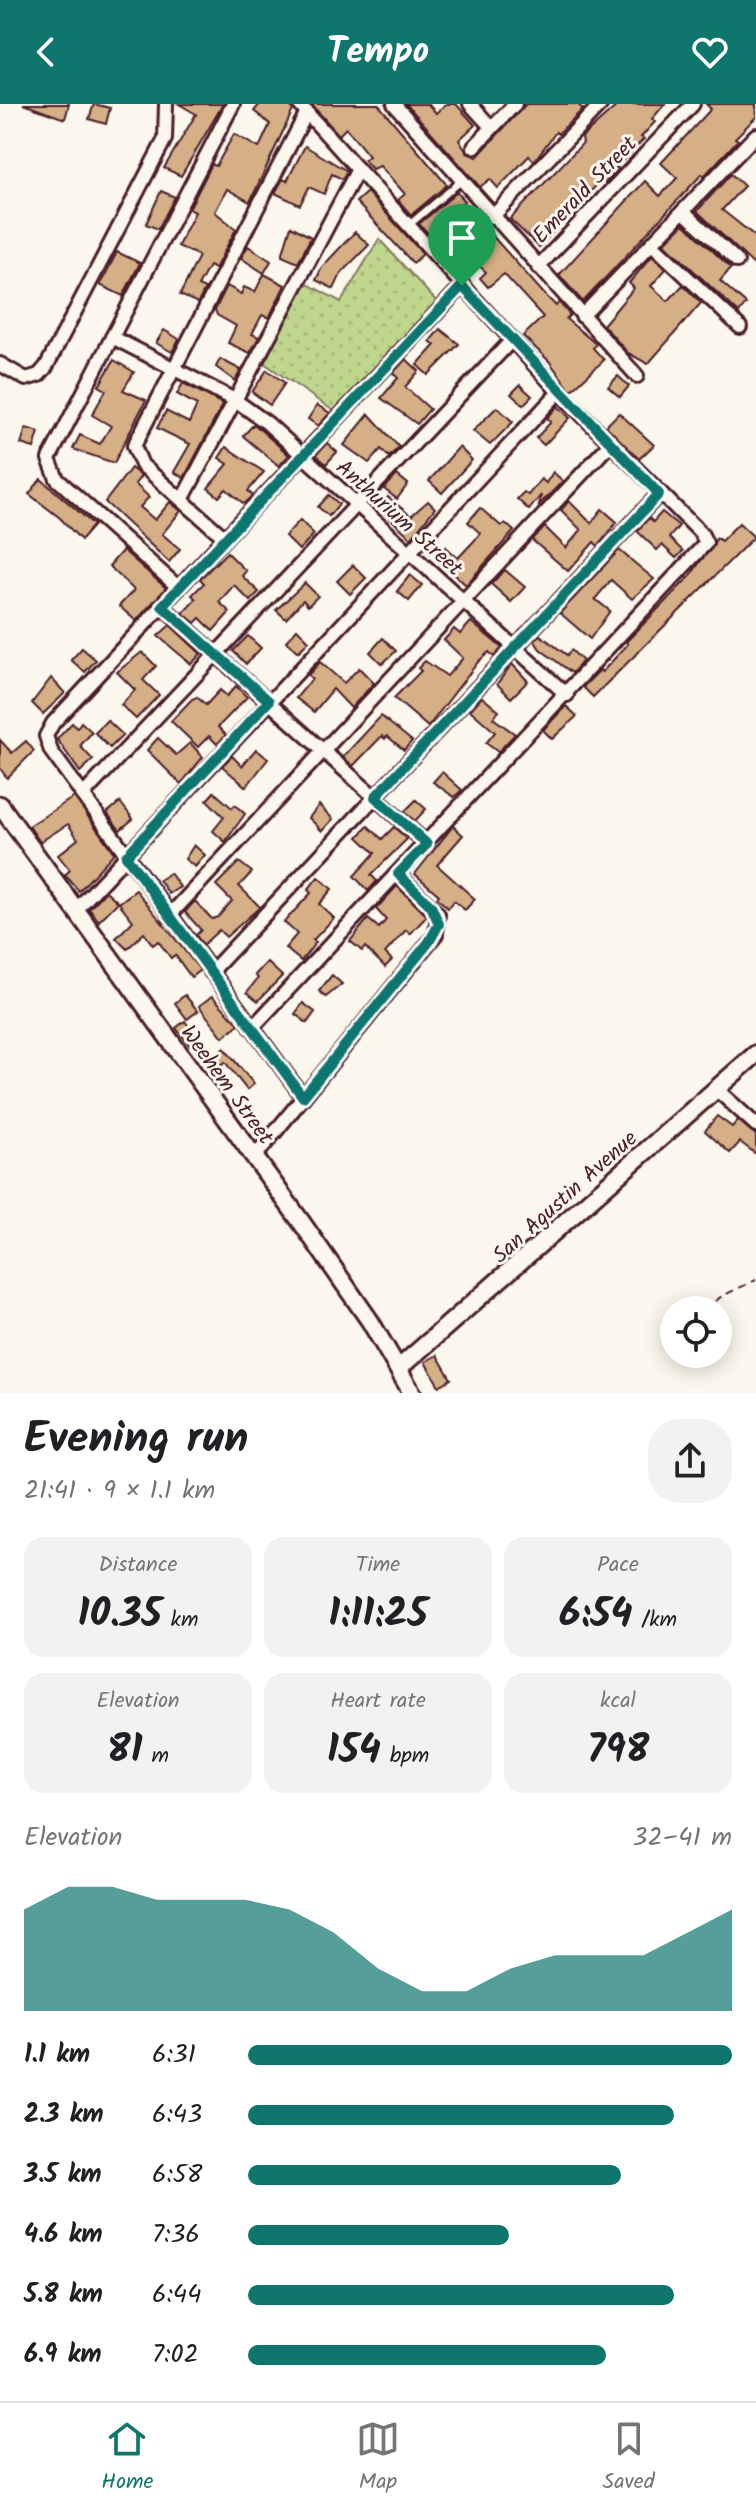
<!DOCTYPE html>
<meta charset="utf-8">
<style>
:root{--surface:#fff;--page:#f2f2f2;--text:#202124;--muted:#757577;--line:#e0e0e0;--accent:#0f766e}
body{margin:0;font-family:Kalam,sans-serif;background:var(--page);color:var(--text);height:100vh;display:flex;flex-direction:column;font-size:30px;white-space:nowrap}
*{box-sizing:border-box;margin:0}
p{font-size:26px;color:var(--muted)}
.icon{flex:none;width:44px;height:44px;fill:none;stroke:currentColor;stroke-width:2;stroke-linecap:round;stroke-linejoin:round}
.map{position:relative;height:1289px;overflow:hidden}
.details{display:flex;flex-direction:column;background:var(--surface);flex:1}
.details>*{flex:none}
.buttons{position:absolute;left:660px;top:1192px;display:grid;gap:16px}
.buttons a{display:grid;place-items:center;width:72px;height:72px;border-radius:50%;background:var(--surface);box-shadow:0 4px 20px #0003;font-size:40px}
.pin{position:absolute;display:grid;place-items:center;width:68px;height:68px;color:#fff;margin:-82px -34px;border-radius:50% 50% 50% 0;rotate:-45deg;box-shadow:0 0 8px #0007}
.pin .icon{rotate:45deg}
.round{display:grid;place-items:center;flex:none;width:84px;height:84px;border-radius:32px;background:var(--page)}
.head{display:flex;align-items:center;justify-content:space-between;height:136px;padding:0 24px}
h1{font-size:44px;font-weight:600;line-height:60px}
.figures{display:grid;grid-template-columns:repeat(3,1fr);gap:12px;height:136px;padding:8px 24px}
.figures div{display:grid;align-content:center;border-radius:20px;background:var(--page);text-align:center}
.figures b{font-size:40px;font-weight:600}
.figures small{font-size:22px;font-weight:400}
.figures p{font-size:22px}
.chart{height:224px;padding:16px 24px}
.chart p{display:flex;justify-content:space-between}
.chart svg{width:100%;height:144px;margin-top:8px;fill:var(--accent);opacity:.7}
ul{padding:0 24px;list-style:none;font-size:26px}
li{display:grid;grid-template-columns:128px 96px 1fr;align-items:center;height:60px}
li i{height:20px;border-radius:10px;background:var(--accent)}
header{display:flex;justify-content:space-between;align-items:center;height:104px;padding:0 24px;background:var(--accent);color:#fff;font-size:36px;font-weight:600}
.dock{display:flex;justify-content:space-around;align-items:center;height:112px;border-top:2px solid var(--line);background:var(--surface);font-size:22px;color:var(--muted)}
.dock a{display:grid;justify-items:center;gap:4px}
.dock .current{color:var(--accent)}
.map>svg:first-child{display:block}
</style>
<header><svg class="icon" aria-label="back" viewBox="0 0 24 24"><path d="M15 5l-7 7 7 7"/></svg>Tempo<svg class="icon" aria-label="heart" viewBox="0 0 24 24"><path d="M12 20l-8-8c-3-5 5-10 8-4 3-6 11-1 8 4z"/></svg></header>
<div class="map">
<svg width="756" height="1289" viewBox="0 0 756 1289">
<defs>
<pattern id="park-dots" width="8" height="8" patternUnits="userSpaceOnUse" patternTransform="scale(2)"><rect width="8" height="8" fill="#bfd68d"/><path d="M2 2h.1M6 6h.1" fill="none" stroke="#a6b77a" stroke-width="1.8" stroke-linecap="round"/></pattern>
</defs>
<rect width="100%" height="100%" fill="#fbf7ec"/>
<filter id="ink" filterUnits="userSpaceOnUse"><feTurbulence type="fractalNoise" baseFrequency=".0125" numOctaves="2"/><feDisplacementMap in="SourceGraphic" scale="16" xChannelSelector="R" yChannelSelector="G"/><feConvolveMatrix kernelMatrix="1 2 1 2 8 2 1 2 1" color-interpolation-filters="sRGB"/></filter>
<g filter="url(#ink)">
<path fill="url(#park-dots)" stroke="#847a5c" stroke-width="2" d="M379,135L437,198L335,308L264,259L306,179L341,198Z"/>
<g fill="#d5af86" stroke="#4a1f2b" stroke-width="2">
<path d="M23,0H69L65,15Z"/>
<path d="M94,0L110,4L106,20L89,15Z"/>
<path d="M179,0H223L181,72L164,64L196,10Z"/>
<path d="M260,0H290L293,6L250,98L227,85L215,108L236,125L215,165L209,162L198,182L205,185L198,199L180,191L199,152L178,142L195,108L189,105L212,60L216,62L234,30L259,44L270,20L254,7Z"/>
<path d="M311,0H378L447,81L411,111L398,96L405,90L380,62L372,65L364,56L369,52L346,24L339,31Z"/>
<path d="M406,0H428L436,9L446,0H456L475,21L459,36L467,49L477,53L526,0H577L583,5L558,30L556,28L534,57L529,52L498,84L490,75L480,83Z"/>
<path d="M619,0H665L652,15L655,18L641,33L644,35L616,63L619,65L605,79L602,75L539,143L510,115L583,39L582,33Z"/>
<path d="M706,0H756V13L735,34L738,36L704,72L702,70L583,198L559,171L645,77L660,92L677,74L661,59L711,5Z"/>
<path d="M305,42L347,67L342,75L332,70L324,90L309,83L300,101L275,89L283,75L287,77Z"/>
<path d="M731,70L744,82L722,106L756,133V163L697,107Z"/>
<path d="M161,87L175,93L158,125L146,120Z"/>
<path d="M367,88L423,150L413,159L356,98Z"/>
<path d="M457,88L465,97L428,129L419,120Z"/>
<path d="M473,110L545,191L556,202L559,198L570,211L566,215L596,240L593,244L604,256L571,287L549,257L523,232L543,213L504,170L488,183L480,174L486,168L467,151L477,140L462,122Z"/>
<path d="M684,120L731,164L720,177L746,200L739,209L664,139Z"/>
<path d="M291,122L311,133L298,159L282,152Z"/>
<path d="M355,128L369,141L342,168L334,185L316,176L322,163Z"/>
<path d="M248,142L271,157L264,169L241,154Z"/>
<path d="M117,148L140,159L123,192L100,181Z"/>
<path d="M652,152L666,165L651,182L668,197L683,181L701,199L648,260L628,249L603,221L634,184L629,179Z"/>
<path d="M264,170L285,181L269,214L262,211L252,230L259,233L250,249L228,239L236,222L217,211L215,206L227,182L241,190L244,183L255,188Z"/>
<path d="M440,225L459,240L428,271L417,261L435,241L430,237Z"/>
<path d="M164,226L179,235L172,248L156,239Z"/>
<path d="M220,255L241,266L235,277L216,263Z"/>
<path d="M406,255L419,267L405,283L430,305L417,320L381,294L398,274L393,269Z"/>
<path d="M114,256L134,268L123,286L146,296L114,359L73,345L80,331L100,340L111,322L92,311L106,286L99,282Z"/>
<path d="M267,266L285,279L270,301L252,288Z"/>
<path d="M618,272L629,282L620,293L608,283Z"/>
<path d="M183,279L223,300L184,374L174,368L190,340L157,324L166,307L189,319L197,301L177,290Z"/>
<path d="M520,281L532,292L523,301L511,290Z"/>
<path d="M317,301L330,309L318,322L308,315Z"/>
<path d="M558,302L570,314L544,341L536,334L551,318L547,314Z"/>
<path d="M497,303L513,318L490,341L473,327Z"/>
<path d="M619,309L654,341L639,355L606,322Z"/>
<path d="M369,310L399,343L389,353L381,345L369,359L344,341Z"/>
<path d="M254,320L289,351L279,362L243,332Z"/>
<path d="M26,324L39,328L34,344L21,340Z"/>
<path d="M327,339L337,348L326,360L316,351Z"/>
<path d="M226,343L264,368L248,387L253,392L244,400L226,385L219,393L208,384L228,360L219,354Z"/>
<path d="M459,343L472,356L442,389L429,377Z"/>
<path d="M131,364L141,372L135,380L149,393L140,403L155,416L170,398L181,407L162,430L180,445L169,458L105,398Z"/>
<path d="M553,368L563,377L539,401L541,391L529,406L517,395L524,388L528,391L541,375L546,379Z"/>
<path d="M397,371L408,380L397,395L384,385Z"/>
<path d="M41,375L94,421L81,436L60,414L29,390Z"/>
<path d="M329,391L339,400L329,412L318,403Z"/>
<path d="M388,393L411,412L428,397L435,404L411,434L379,404Z"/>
<path d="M569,397L591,419L602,405L617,418L598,442L594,438L568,467L532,436L545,423L566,444L581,426L561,406Z"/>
<path d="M480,404L501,422L505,419L514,427L466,481L436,453L446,443L458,454L474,437L480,429L468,418Z"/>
<path d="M662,408L679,422L669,434L683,447L676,454L662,441L657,446L637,427L649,414L653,418Z"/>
<path d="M300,416L314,430L299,446L285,432Z"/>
<path d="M739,419L754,433L593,593L583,583L600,566L602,568L628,540L626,538L690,472L717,434L721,437Z"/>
<path d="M123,446L166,484L136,517L119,502L134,486L109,462Z"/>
<path d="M619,446L654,475L632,495L611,476L595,495L610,507L590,535L560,509Z"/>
<path d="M227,448L246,467L242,472L259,488L250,497L234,481L219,498L230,508L213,527L200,514L195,519L183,509L196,495L192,491L204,479L200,475Z"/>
<path d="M353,461L366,474L350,490L337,477Z"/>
<path d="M505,466L525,483L511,498L491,480Z"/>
<path d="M410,471L422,481L409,497L397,487Z"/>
<path d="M305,479L318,492L308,502L303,496L286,515L276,506Z"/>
<path d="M471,518L502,544L494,553L489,548L478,558L428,623L394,594L421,567L418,564L425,557L447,572L463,554L444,536L454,525L460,530Z"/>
<path d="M170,521L201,550L191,560L158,532Z"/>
<path d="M297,525L309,537L298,548L286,537Z"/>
<path d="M540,531L567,551L571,546L583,557L572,569L540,545L534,536Z"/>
<path d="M248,532L261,544L246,560L233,547Z"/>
<path d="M383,534L396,547L382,560L370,548Z"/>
<path d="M82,544L96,556L85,568L71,556Z"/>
<path d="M142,548L156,562L143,576L159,591L136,615L121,601L135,586L117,568Z"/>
<path d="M320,558L344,579L359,564L374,579L351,604L333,585L314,608L296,594L312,575L308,571Z"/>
<path d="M512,560L528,577L511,594L497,580Z"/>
<path d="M51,574L65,589L43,610L32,599Z"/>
<path d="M236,582L247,593L218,623L226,631L217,640L209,632L198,643L171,617L192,595L197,593L206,601L220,586L227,592Z"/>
<path d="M482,593L499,607L493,614L515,630L498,648L486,639L495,628L470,606Z"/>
<path d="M566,602L577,612L552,635L543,626Z"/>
<path d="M381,612L412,637L404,646L387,632L385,635L382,632L353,662L343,653Z"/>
<path d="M107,616L123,631L110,644L95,629Z"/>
<path d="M81,618L92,628L80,642L93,656L80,668L57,635L72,619L77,624Z"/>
<path d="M158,634L176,651L190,639L203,653L181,680L147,646Z"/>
<path d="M0,636L12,649L26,637L34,647L7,674L0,664Z"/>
<path d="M256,645L268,655L246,683L222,662L232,652L242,662Z"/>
<path d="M442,668L462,686L454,693L433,678Z"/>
<path d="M214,688L232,704L235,701L245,710L225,738L213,727L224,713L207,696Z"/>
<path d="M74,693L114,749L79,787L65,771L70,766L58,751L78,735L68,720L40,738L29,722Z"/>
<path d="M416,696L426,705L415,717L404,708Z"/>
<path d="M120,698L133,715L120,726L107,709Z"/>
<path d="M319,701L333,715L322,727L309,714Z"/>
<path d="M368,722L382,735L394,723L407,735L371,771L377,777L368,787L354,772L375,749L358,733Z"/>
<path d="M453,722L463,731L437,761L475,795L465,806L454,797L448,804L437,794L439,791L415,770Z"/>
<path d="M194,741L205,751L195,763L185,755Z"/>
<path d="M239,758L252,768L239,782L260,803L226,833L219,826L203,841L196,831L201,826L185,808L195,797L212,815L218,813L232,797L216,781Z"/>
<path d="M170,769L180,783L169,790L159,776Z"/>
<path d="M318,773L332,785L319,800L334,814L313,836L316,838L301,857L285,844L297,830L284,818L311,789L308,786Z"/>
<path d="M397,782L427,812L410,830L406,826L385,849L392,856L385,863L365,843L362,847L350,837L368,815L379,824L386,816L376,805Z"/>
<path d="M136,786L200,866L191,873L175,851L171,854L158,837L153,841L144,829L127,845L116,834L133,817L119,799Z"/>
<path d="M106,787L118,798L99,817L89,805Z"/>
<path d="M267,858L282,872L258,897L247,888L258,874L255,871Z"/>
<path d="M332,871L342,880L326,893L319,887Z"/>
<path d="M185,891L198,907L187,915L175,899Z"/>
<path d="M212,892L239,920L223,933L199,902Z"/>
<path d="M303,899L315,908L307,919L295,910Z"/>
<path d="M185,917L197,934L189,941L176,924Z"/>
<path d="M224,944L254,980L247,986L225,958L222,961L214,952Z"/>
<path d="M717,1012L732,1023L738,1016L756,1031V1050L740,1038L730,1049L705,1027Z"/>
<path d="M437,1251L451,1275L439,1282L425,1258Z"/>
</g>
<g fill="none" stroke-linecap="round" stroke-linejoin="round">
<defs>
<path id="service" d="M409,121L461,77"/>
<g id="minor">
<path d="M394,0L637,272"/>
<path d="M470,0L492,24"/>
<path d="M474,43L515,0"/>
<path d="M683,107L737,157"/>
<path d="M492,113L601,0"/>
<path d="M652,140L740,223"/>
<path d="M538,163L693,0"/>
<path d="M582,212L756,31"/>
<path d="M112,233L235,296L267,319L567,591"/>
<path d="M0,260L26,275L39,271L46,263L165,35L166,0"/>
<path d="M182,396L358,65"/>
<path d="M225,434L462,182"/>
<path d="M179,484L57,375L49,355L233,0"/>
<path d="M162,502L427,740"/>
<path d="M83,691L511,237"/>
<path d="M75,807L559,288"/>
<path d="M169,812L609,341"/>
<path d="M211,868L659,390"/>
<path d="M252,924L706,439L701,429L559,288L299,0"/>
<path d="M716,985L756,1021"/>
<path d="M303,993L51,647L46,632L53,619L225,434L142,361L134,342L307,8"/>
<path d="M254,1054L436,830L438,810L398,770"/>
</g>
<g id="tertiary">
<path d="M0,701L302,1119L370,1217L412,1289"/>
<path d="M399,1264L756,950"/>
</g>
</defs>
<use href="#service" stroke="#4a1f2b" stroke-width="12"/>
<use href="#minor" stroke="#4a1f2b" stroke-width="18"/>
<use href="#tertiary" stroke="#4a1f2b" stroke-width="22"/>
<path stroke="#4a1f2b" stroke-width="2" stroke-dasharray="8 6" stroke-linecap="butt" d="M704,1206L722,1192L756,1176"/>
<use href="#service" stroke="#fbf7ec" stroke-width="6"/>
<use href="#minor" stroke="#fbf7ec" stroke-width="12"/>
<use href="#tertiary" stroke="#fbf7ec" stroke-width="16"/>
</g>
</g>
<g fill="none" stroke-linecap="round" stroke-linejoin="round" filter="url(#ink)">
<defs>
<path id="route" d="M462,182L659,390L375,693L427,740L398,770L431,802L439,820L429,838L303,993L126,752L269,597L162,502Z"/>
</defs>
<use href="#route" stroke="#fff" stroke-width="16"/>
<use href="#route" stroke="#0f766e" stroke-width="10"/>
</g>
<g text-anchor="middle" stroke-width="6" stroke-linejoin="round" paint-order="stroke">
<g font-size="22" fill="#4a1f2b" stroke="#fbf7ec">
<text transform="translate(584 85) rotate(-46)" y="8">Emerald Street</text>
<text transform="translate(400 413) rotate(42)" y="8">Anthurium Street</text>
<text transform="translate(228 980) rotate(54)" y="8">Weehem Street</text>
<text transform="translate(564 1092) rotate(-42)" y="8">San Agustin Avenue</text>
</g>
</g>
</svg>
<div class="buttons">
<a><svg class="icon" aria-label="locate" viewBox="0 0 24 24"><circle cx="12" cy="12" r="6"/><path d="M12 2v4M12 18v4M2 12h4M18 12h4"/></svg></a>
</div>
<div class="pin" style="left:462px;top:182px;background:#1e9e55"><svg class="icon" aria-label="arrive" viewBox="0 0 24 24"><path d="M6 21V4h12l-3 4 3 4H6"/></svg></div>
</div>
<section class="details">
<div class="head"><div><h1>Evening run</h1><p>21:41 · 9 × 1.1 km</p></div><a class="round"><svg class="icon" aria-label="share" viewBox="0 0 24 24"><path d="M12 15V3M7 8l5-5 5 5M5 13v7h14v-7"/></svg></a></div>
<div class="figures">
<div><p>Distance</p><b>10.35<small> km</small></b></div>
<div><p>Time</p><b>1:11:25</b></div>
<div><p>Pace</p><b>6:54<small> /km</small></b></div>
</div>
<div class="figures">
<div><p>Elevation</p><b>81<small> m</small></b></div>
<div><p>Heart rate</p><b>154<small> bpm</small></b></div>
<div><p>kcal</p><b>798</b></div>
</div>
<div class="chart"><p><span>Elevation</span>32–41 m</p>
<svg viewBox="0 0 160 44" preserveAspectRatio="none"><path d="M0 44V13L10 6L20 6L30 10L40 10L50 10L60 13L70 20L80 31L90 38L100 38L110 31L120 27L130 27L140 27L150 20L160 13V44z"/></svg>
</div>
<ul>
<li><b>1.1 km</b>6:31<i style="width:100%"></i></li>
<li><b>2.3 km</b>6:43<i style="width:88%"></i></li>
<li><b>3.5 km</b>6:58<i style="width:77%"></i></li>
<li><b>4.6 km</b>7:36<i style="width:54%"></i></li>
<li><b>5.8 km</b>6:44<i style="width:88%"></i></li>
<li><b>6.9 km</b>7:02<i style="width:74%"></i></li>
</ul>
</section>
<nav class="dock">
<a class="current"><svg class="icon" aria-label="home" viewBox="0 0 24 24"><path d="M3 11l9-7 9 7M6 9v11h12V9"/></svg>Home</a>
<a><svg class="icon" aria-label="map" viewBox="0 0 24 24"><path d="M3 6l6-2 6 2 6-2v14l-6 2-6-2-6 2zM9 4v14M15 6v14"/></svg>Map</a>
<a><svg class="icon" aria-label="saved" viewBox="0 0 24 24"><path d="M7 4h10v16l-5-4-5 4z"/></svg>Saved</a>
</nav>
